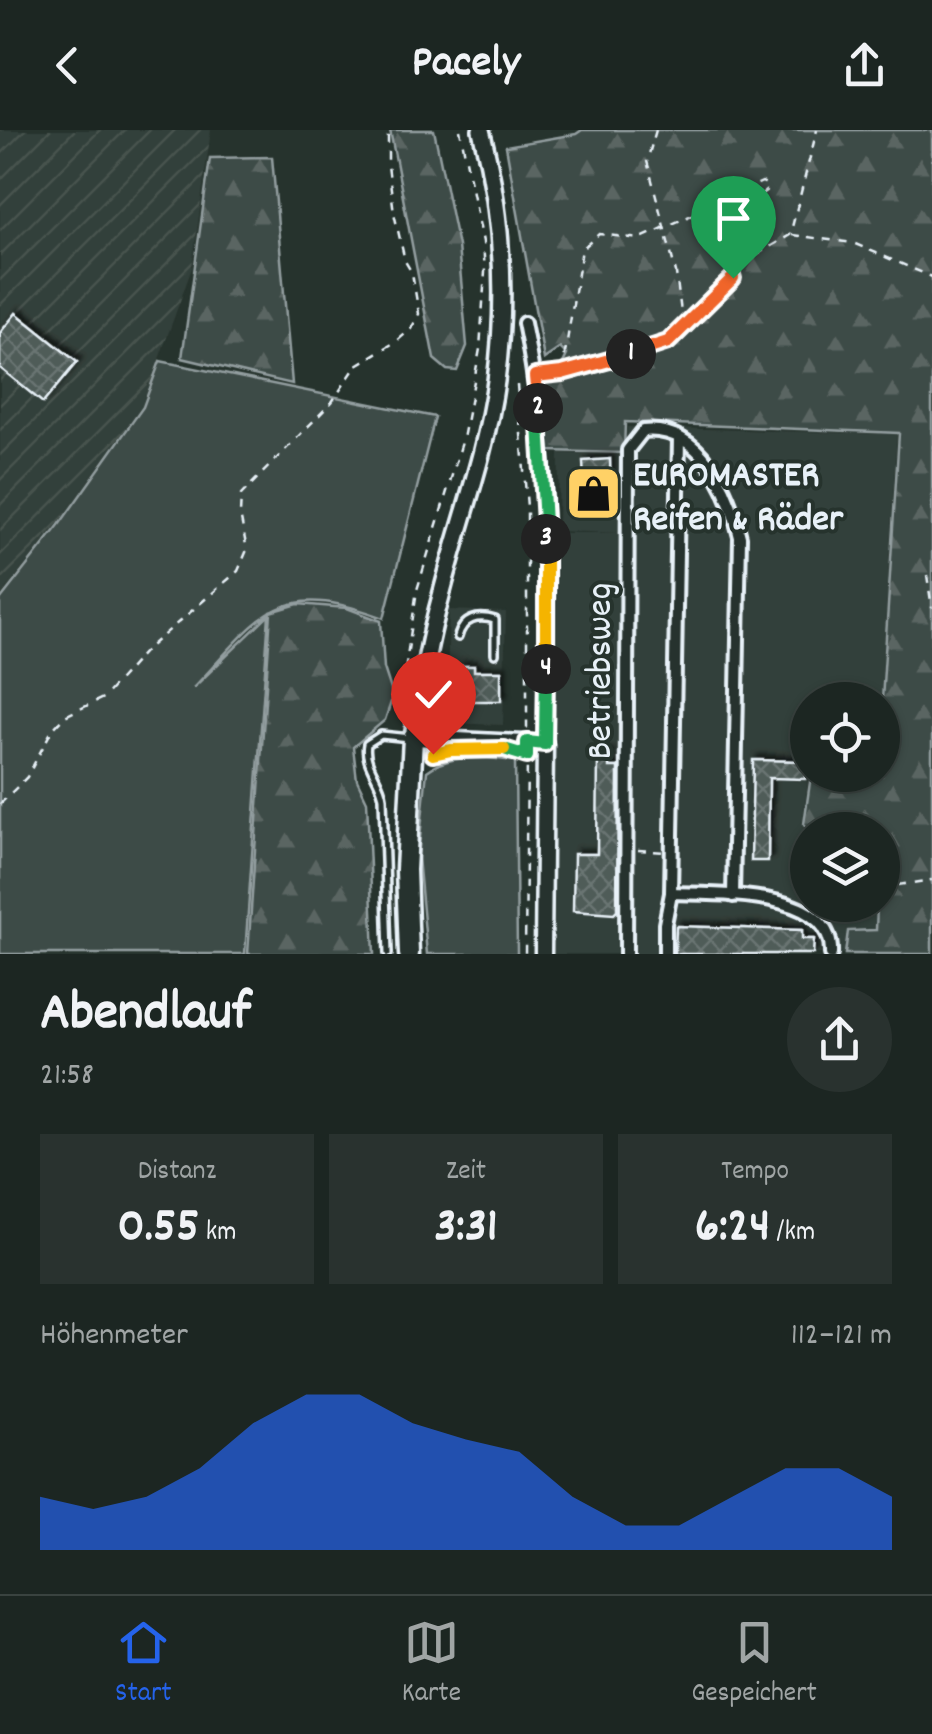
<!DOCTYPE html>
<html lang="de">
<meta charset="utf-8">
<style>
:root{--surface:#1c2622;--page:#29322f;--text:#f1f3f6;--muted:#a0a5a5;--line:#3a4340;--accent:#2563eb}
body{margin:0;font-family:Dekko,sans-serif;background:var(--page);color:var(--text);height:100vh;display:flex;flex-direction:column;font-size:38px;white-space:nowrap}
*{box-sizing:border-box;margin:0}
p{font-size:32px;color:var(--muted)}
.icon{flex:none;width:55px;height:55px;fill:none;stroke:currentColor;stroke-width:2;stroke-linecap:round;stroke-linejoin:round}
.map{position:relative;height:824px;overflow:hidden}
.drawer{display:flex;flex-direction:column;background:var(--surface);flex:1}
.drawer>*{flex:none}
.controls{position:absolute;left:790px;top:552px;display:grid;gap:20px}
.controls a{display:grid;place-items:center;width:110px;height:110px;border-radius:50%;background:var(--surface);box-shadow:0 2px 8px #0004,0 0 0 2px var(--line);font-size:50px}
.pin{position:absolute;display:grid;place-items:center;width:85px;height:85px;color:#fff;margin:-102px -42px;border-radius:50% 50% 50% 0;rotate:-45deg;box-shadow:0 0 10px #0007}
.pin .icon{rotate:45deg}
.km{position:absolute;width:50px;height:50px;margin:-25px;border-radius:50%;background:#222;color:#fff;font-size:28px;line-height:50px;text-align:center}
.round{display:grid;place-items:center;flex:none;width:105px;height:105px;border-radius:52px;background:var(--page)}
.headline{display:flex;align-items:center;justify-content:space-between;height:170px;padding:0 40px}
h1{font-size:55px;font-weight:700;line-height:75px}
.figures{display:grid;grid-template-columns:repeat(3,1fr);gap:15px;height:170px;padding:10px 40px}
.figures div{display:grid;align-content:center;border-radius:0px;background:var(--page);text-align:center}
.figures b{font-size:50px;font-weight:700}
.figures small{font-size:28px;font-weight:400}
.figures p{font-size:28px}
.chart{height:280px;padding:20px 40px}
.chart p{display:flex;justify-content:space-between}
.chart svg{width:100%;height:180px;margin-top:10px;fill:var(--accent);opacity:.7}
header{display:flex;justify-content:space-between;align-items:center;height:130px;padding:0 40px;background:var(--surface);font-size:45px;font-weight:700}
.tabs{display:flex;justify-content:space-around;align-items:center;height:140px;border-top:2px solid var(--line);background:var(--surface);font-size:28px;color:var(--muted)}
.tabs a{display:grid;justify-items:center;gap:5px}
.tabs .active{color:var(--accent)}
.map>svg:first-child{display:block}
</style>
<header><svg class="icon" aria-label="back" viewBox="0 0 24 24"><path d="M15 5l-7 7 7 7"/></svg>Pacely<svg class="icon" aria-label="share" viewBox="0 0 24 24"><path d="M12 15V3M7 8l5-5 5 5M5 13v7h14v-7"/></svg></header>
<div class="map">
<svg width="932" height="824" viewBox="0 0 932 824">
<defs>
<pattern id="industrial-furrows" width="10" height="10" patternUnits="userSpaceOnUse" patternTransform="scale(2.5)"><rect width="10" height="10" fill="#333f3a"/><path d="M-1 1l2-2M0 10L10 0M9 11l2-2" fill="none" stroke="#47524e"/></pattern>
<pattern id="forest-firs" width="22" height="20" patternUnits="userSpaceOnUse" patternTransform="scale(2.5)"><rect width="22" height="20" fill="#3e4b47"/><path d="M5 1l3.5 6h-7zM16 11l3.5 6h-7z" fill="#5a6562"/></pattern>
<pattern id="building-cross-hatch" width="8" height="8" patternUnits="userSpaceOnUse" patternTransform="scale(2.5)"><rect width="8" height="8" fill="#505c59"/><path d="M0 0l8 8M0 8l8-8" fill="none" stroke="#697472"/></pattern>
<filter id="shadow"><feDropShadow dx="4.5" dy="-4.5" stdDeviation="2.5" flood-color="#0009"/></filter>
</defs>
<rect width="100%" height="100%" fill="#26332d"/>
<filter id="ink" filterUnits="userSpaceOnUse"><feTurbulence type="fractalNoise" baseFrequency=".01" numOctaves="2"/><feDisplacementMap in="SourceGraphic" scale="20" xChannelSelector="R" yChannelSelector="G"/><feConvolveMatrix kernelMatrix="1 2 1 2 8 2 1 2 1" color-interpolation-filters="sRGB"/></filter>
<g filter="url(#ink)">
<g fill="#333f3a">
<path d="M627,297L897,304L881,570H808L809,645L802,695L807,702L808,775H876L875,800L847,799L844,824H548L557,403H619L558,401L559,323L623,324V404Z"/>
<path d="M449,480L506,482L503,595L446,593Z"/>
</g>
<path fill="url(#industrial-furrows)" d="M0,0H211L192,138L142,276L57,395L0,467Z"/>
<g fill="#3e4b47" stroke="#939ea0" stroke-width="2.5">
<path d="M160,231L435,287L384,488C276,448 264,484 193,558L269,485L245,824H0V470L59,395L143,277Z"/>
<path d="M488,628L515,631L517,824H427L418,727L427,641C446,627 466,628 488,628Z"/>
</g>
<g fill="url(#forest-firs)" stroke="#939ea0" stroke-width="2.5">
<path d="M390,0H434L458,116L467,216L457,241L447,240L434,229Z"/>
<path d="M582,0H932V824H845L848,801L876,800L877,775H882V700H808L804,694L811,645H882V570L899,303L625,292L624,323L549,321L543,254L556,248L567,225L560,218L544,229L506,16L576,4Z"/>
<path d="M272,27L292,254L182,228L210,28Z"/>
<path d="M298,474L347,478L381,491L384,538L393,566L385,590L353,617L357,650L367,671L374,824H248L271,482Z"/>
</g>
<g fill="url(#building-cross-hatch)" stroke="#e8f1f8" stroke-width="2.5" filter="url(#shadow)">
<path d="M16,183L77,232L43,273L0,238V203Z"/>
<path d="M610,329L611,375H585L583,331Z"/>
<path d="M460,536H474V541H501V571H459Z"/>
<path d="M598,624H609V637H618L617,781L614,784L573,781L574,724H597Z"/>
<path d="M753,630L805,631V649L769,648L768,731H751Z"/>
<path d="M676,796L802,800V809H814L813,824H675Z"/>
</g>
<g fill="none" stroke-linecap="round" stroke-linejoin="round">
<defs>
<g id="lane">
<path d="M458,507C463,488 478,485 495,490V524"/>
<path d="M388,824L383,668C381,649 363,634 367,614L381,605L410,608"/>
</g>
<g id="street">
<path d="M524,193C553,331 547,474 545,614"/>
<path d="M671,763C715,765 834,758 831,824"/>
<path d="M626,824L628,320L643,301C701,295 729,361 740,407L733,766"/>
<path d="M665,824V794L671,763L679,308"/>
</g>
<path id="secondary" d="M413,608L545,614L543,824"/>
<path id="primary" d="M413,608C420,560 428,513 441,466C459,394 486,324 496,251C507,168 502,81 481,0"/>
<path id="highway" d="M409,824L406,740L413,608"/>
</defs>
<use href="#lane" stroke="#e8f1f8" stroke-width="12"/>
<use href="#street" stroke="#e8f1f8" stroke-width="18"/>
<use href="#secondary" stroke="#e8f1f8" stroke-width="21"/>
<use href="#primary" stroke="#e8f1f8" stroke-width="22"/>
<use href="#highway" stroke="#e8f1f8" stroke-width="25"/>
<g stroke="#e8f1f8" stroke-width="2.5" stroke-dasharray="8 8" stroke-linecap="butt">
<path d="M656,0L647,31L676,143L683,198"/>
<path d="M792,105L853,113L932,147"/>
<path d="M562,242L582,119L599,104L639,109L727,69L751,72L767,60L766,54L762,52L727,69"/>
<path d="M542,246L597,234L668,213L749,129L790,105L817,0"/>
<path d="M517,255L527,377V605"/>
<path d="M927,445L932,478"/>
<path d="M404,586L406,533L417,460L463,309L480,219L485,142L483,112L460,0"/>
<path d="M426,624L442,622"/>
<path d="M524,625L527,626L525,824"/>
<path d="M0,674L27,647L52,600L65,586L103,568L145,521L238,441L247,420L240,384L241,365L332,272L357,235L397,211L411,199L419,184L412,143L405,131L394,83L388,35V0"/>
<path d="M638,720L665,722"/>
<path d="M898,755L932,750"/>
</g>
<use href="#lane" stroke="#26332d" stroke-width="5"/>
<use href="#street" stroke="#26332d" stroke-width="10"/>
<use href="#secondary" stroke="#26332d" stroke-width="14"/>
<use href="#primary" stroke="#26332d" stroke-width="15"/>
<use href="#highway" stroke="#26332d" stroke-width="18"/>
</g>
</g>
<g fill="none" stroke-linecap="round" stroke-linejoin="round" filter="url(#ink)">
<defs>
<path id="split-1" d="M631,224L668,212L733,148"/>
<path id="split-2" d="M538,278L535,246L562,243L631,224"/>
<path id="split-3" d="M538,278L546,409"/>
<path id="split-4" d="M546,409V539"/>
<path id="split-5" d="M504,619L527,626V612L545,614L546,539"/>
<path id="split-6" d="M433,624L451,620L504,619"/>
</defs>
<use href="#split-1" stroke="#fff" stroke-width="20"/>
<use href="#split-2" stroke="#fff" stroke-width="20"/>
<use href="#split-3" stroke="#fff" stroke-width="20"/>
<use href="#split-4" stroke="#fff" stroke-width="20"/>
<use href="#split-5" stroke="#fff" stroke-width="20"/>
<use href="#split-6" stroke="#fff" stroke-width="20"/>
<use href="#split-1" stroke="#f0652b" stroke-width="12"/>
<use href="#split-2" stroke="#f0652b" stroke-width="12"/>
<use href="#split-3" stroke="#22a559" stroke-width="12"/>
<use href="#split-4" stroke="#f5b400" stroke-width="12"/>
<use href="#split-5" stroke="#22a559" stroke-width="12"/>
<use href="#split-6" stroke="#f5b400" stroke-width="12"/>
</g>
<defs>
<symbol id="shop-square" viewBox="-11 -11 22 22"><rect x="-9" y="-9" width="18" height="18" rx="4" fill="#ffd166" stroke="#26332d"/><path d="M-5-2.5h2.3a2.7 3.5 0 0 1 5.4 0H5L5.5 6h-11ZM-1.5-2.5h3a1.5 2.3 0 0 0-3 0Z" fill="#111"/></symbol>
</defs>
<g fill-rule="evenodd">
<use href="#shop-square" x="562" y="332" width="63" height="63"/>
</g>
<g text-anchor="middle" stroke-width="8" stroke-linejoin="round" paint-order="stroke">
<g font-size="38" font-weight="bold" fill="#e8f1f8" stroke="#26332d" text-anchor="start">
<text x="633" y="355">EUROMASTER<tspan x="633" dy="44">Reifen &amp; Räder</tspan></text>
</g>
<g font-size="38" fill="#e8f1f8" stroke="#26332d">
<text transform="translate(597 541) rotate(-90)" y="13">Betriebsweg</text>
</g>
</g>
</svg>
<div class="controls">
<a><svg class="icon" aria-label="locate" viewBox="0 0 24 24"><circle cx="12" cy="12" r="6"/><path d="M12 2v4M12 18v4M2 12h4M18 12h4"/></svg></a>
<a><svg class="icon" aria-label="layers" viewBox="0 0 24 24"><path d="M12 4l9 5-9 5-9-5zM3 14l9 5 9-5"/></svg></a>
</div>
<div class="pin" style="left:733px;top:148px;background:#1e9e55"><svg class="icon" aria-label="arrive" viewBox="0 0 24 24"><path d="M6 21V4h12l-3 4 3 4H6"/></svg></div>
<div class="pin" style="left:433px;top:624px;background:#d93025"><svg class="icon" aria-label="check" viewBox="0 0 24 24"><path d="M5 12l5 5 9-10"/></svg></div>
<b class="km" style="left:631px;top:224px">1</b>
<b class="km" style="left:538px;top:278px">2</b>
<b class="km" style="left:546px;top:409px">3</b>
<b class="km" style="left:546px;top:539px">4</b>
</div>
<section class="drawer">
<div class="headline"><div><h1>Abendlauf</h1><p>21:58</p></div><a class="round"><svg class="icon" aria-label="share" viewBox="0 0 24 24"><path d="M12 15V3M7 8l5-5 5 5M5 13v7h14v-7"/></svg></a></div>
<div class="figures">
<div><p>Distanz</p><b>0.55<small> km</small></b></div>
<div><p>Zeit</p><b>3:31</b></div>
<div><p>Tempo</p><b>6:24<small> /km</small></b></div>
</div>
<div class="chart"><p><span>Höhenmeter</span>112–121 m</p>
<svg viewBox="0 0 160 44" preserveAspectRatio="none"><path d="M0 44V31L10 34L20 31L30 24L40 13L50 6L60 6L70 13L80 17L90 20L100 31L110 38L120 38L130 31L140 24L150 24L160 31V44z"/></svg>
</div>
</section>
<nav class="tabs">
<a class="active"><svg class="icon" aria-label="home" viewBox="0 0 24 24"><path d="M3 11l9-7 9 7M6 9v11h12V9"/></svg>Start</a>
<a><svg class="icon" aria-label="map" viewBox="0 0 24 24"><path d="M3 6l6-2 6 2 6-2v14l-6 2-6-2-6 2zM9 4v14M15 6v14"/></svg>Karte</a>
<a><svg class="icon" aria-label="saved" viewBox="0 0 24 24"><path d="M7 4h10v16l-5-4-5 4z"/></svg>Gespeichert</a>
</nav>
